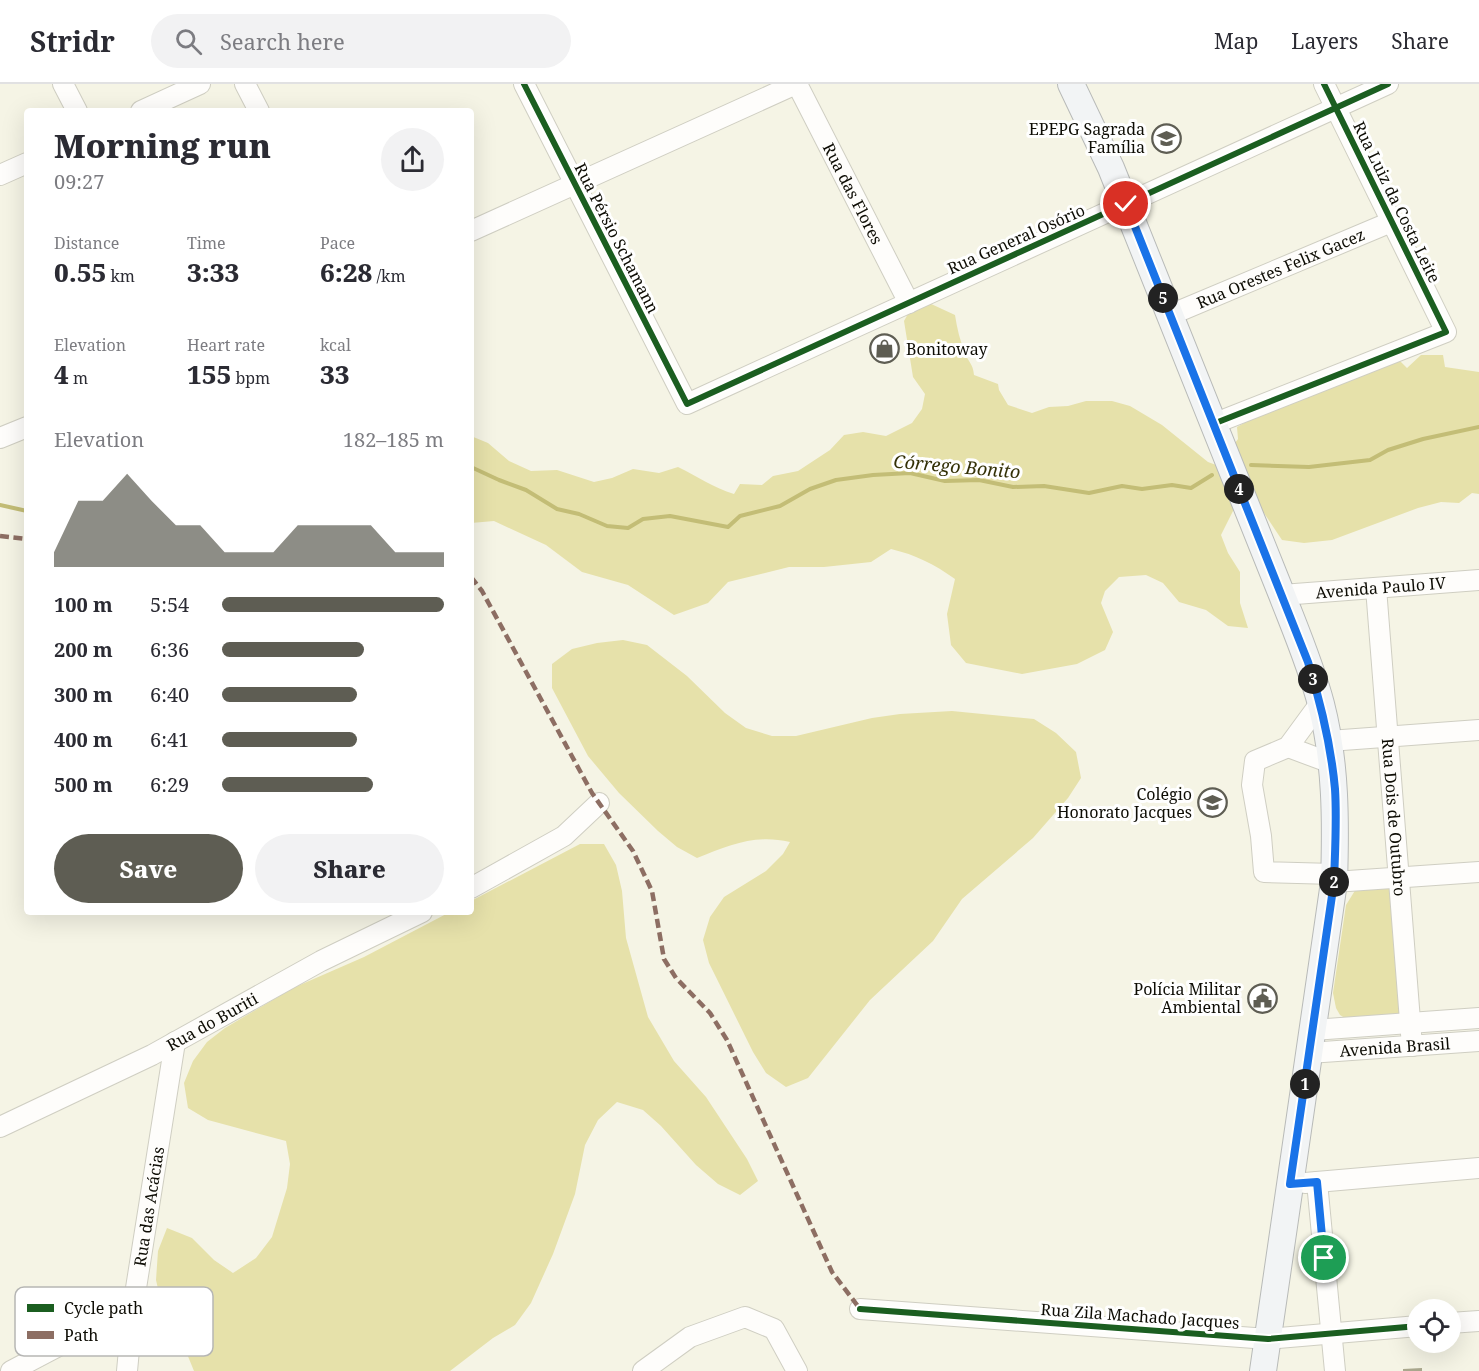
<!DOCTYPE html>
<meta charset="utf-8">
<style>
:root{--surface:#fff;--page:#f2f2f3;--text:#2b2b33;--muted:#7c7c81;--line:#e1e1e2;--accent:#5e5d53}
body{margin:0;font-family:"Noto Serif",serif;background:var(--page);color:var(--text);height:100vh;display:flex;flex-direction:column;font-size:22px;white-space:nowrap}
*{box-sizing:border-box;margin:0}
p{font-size:20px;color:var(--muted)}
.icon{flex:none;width:33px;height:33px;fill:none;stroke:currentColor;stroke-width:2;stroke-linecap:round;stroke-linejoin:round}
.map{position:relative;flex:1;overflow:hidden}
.panel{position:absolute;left:24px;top:24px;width:450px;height:807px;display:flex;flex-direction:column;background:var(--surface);border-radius:6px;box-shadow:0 6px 24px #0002}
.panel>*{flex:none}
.controls{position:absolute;left:1407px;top:1215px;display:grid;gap:12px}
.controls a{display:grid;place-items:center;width:54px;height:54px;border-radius:50%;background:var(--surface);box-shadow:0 6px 24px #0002;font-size:30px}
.pin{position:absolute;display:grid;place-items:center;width:51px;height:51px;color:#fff;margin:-26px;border:3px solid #fff;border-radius:50%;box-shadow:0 2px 6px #0007}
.km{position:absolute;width:30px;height:30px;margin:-15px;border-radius:50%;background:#222;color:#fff;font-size:16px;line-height:30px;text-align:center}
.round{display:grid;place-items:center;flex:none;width:63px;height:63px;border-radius:32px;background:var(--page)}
.overview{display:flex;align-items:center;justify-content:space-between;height:102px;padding:0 30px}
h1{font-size:33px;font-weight:800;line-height:45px}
.stats{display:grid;grid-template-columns:repeat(3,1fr);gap:9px;height:102px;padding:6px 30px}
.stats div{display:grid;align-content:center}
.stats b{font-size:26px;font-weight:800}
.stats small{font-size:16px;font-weight:400}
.stats p{font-size:16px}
.chart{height:168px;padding:12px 30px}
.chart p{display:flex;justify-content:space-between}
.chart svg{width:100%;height:108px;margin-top:6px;fill:var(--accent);opacity:.7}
.action{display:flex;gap:12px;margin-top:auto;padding:12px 30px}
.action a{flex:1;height:69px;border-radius:36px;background:var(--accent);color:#fff;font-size:24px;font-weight:800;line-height:69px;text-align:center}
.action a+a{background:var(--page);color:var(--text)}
ul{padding:0 30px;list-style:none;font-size:20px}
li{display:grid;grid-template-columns:96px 72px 1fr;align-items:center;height:45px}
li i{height:15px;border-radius:8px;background:var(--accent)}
header{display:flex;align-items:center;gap:36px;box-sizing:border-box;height:84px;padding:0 30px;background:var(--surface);border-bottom:2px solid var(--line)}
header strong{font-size:28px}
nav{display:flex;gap:33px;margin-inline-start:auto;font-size:21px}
.search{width:420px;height:54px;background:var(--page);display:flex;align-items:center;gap:15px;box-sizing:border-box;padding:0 21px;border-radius:33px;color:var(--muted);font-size:22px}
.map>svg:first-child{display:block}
</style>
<header>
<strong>Stridr</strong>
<div class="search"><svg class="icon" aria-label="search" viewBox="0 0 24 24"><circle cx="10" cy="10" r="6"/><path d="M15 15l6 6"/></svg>Search here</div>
<nav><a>Map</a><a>Layers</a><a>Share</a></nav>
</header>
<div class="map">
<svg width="1479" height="1287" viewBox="0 0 1479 1287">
<rect width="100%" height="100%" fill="#f5f4e5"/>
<g fill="#e6e1aa">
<path d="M929,219L955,231C957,244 960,257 965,269C968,278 973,279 974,291L998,300L999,306L1008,321L1032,329L1049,323L1068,322L1086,317H1112L1130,322L1162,341L1208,378L1227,385L1238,417L1221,451L1228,469L1240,488V519L1248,544L1228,542L1206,526L1179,518L1163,499L1146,491L1119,493L1105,507L1101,519L1113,548L1105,566L1077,580L1022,590L966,579L951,561L947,530L955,495C934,480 916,471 891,465L871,478L824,483H789L728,498L708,519L674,531L628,501L582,488L546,461L494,437L471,439V352L488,359L509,377L531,387L557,386L594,398L612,394L633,385L659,389L678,383C697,392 714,404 734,410L740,400L762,401L773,392L798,387L830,366L844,351L863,348L886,352L912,339L922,325L925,310L913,293L904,237L909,228Z"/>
<path d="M1421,271H1443L1445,283L1479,288V410L1472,409L1459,419L1441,418L1418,424L1332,456L1304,459L1282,456L1264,429L1251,427L1229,367L1238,355L1237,343L1268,326L1400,277L1407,284Z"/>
<path d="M623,556L647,561L687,592L725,629L746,644L772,652H796L872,634L900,630L952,627L1034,635L1056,649L1076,668L1081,694L1068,714L1033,754L962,815L933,857L870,916L808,994L786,1003L766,989L753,968L709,879L703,856L710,833L724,813L766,787L783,770L790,758C755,750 730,761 697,774L677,763L658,747L619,709L588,672L552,604V580L572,565L597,559Z"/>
<path d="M580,760H604L616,781L622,807L626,854L648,933L674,977L706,1013L747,1075L758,1097L740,1111L718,1100L696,1081L661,1042L643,1026L617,1018L598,1036L585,1061L575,1110L553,1170L531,1219L515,1241L493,1254L450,1287H194L185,1265L171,1245L162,1222L156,1196L158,1167L167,1144L192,1154L214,1176L233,1189L256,1174L272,1153L287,1104L290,1080L286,1057L208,1036L188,1024L184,999L193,977L207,958L225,944L293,904L364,873L450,828H471V817Z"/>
<path d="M1395,802L1404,933L1348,936L1340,931L1336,924L1333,909L1346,821L1356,805Z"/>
</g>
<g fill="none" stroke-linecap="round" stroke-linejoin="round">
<g stroke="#c3bd76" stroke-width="4">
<path d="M1251,381L1309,383L1370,376L1388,366L1423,355L1479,343"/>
<path d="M471,383L499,396L526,406L557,425L579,430L607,442L628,444L643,435L670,432L728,443L740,432L780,422L810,405L836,396L873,391L910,389L945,397L979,396L1013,403L1044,402L1089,409L1122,402L1142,405L1172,401L1191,404L1212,391"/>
<path d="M0,421L27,427"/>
</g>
</g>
<path fill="#aaa88e" d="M1422,1284V1287H1403V1285Z"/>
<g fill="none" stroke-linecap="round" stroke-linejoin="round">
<defs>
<g id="minor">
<path d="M63,0L77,27"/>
<path d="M245,0L259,27"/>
<path d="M524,0L687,320L1388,0"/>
<path id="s1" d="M797,0L909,219"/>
<path d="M141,27L200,0"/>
<path d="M0,91L27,79"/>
<path d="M471,147L796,0"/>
<path id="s2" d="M1170,231L1391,138"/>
<path d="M1213,340L1446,248L1324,0"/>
<path d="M0,354L27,343"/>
<path id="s3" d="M1376,504L1412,962"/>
<path id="s4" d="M1282,511L1479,496"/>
<path d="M1321,618L1288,663L1255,677L1252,701L1261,752L1264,788L1334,790"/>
<path d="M1329,657L1479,646"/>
<path d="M1288,663L1331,679"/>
<path d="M1334,798L1479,788"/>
<path d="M471,804L564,752L599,719"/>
<path d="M1313,946L1479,934"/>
<path id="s5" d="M1309,969L1479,957"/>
<path id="s6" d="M0,1043L152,971L321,877L422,828"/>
<path d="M1317,1098L1335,1287"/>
<path d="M1305,1099L1479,1084"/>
<path d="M860,1225L1268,1255L1418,1242"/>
<path d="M1450,1239L1479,1237"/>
<path d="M11,1287L133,1223"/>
<path id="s7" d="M127,1287L133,1223L175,958"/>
<path d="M643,1287L690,1253L745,1233L774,1245L797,1287"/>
</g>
<path id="major" d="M1071,0L1111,84L1282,511C1296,547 1311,582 1321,620C1336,678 1336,738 1334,798L1263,1287"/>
</defs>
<use href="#minor" stroke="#cfcec2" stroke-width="22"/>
<use href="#major" stroke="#b8bab8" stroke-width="28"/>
<use href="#minor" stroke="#fefdfb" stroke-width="20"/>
<use href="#major" stroke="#f2f4f5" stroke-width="26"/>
<g stroke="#8d6e63" stroke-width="4.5" stroke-dasharray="9 4.5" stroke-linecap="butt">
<path d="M0,452L27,455"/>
<path d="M471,493L482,507L592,709L633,767L652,807L664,875L676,894L710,929L727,956L832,1188L860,1225"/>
</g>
<defs>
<g id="cycleway">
<path d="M524,0L687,320L1388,0"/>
<path d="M1213,340L1446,248L1324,0"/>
<path d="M860,1225L1268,1255L1418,1242"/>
</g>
</defs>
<use href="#cycleway" stroke="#fff" stroke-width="10"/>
<use href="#cycleway" stroke="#1b5e20" stroke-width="6"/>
</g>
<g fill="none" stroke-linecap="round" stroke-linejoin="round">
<defs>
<path id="route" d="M1126,120L1308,578C1321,620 1331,661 1335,705C1337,736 1335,767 1334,798L1290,1100L1317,1098L1324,1174"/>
</defs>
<use href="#route" stroke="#fff" stroke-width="12"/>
<use href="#route" stroke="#1a73e8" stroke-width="8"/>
</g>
<defs>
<symbol id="school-ring" viewBox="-11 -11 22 22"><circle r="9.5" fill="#fff" stroke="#5e5d53" stroke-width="1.5"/><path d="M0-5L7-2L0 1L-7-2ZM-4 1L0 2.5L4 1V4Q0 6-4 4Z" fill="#5e5d53"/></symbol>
<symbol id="shop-ring" viewBox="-11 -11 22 22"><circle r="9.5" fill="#fff" stroke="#5e5d53" stroke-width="1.5"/><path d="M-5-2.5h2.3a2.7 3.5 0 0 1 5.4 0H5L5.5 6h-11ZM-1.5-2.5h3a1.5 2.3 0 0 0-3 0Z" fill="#5e5d53"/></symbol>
<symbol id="civic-ring" viewBox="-11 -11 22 22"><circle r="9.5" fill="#fff" stroke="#5e5d53" stroke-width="1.5"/><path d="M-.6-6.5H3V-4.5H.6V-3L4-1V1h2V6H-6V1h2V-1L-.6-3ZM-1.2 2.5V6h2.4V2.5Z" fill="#5e5d53"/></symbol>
</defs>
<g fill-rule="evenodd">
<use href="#school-ring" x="1150" y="38" width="33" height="33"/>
<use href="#shop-ring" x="868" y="248" width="33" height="33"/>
<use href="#school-ring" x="1196" y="702" width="33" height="33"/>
<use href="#civic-ring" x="1246" y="898" width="33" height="33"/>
</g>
<g text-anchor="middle" stroke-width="6" stroke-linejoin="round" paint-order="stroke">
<g font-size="16" fill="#0d0c04" stroke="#fff" text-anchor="end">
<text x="1145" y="51">EPEPG Sagrada<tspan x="1145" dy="18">Família</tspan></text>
<text x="906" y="271" text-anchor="start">Bonitoway</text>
<text x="1192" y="716">Colégio<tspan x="1192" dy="18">Honorato Jacques</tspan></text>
<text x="1241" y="911">Polícia Militar<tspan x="1241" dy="18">Ambiental</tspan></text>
</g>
<g font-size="16" fill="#0d0c04" stroke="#fff">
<text dy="6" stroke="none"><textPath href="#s1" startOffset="123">Rua das Flores</textPath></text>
<text transform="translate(1397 118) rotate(64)" y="6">Rua Luiz da Costa Leite</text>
<text transform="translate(617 154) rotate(63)" y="6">Rua Pérsio Schamann</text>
<text transform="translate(1016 155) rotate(-24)" y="6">Rua General Osório</text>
<text dy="6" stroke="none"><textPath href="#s2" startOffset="120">Rua Orestes Felix Gacez</textPath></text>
<text dy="6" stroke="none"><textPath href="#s4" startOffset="99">Avenida Paulo IV</textPath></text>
<text dy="6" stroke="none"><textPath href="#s3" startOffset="230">Rua Dois de Outubro</textPath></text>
<text dy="6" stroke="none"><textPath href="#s6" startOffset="237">Rua do Buriti</textPath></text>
<text dy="6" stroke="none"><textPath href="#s5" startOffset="86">Avenida Brasil</textPath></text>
<text dy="6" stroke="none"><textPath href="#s7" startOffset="166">Rua das Acácias</textPath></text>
<text transform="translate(1140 1232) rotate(4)" y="6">Rua Zila Machado Jacques</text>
</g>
<g font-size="18" font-style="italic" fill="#333006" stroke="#fff">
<text transform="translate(957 383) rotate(5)" y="6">Córrego Bonito</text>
</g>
</g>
<rect x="15" y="1203" width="198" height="69" rx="9" fill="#fff" stroke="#b6b6b4" stroke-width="1.5"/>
<rect x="27" y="1220" width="27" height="8" fill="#1b5e20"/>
<rect x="27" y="1247" width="27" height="8" fill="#8d6e63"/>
<g font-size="16" fill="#0d0c04">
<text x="64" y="1230">Cycle path</text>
<text x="64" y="1257">Path</text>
</g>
</svg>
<div class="controls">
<a><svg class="icon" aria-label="locate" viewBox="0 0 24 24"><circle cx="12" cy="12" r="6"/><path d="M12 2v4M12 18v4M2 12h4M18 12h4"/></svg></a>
</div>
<div class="pin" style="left:1324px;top:1174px;background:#1e9e55"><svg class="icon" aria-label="arrive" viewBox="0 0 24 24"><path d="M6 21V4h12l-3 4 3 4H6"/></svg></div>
<div class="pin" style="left:1126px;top:120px;background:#d93025"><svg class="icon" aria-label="check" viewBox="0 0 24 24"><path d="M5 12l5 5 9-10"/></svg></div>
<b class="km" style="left:1305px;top:1000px">1</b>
<b class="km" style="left:1334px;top:798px">2</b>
<b class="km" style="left:1313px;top:595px">3</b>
<b class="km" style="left:1239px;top:405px">4</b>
<b class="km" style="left:1163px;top:214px">5</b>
<section class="panel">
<div class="overview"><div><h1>Morning run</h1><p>09:27</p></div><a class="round"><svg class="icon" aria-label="share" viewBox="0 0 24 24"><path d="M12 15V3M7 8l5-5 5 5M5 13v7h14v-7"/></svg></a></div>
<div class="stats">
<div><p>Distance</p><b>0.55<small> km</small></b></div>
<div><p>Time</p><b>3:33</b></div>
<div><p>Pace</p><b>6:28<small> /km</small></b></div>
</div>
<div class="stats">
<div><p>Elevation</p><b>4<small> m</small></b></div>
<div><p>Heart rate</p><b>155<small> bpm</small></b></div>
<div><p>kcal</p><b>33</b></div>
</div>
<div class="chart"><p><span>Elevation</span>182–185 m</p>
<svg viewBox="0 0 160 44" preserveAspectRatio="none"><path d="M0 44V38L10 17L20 17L30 6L40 17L50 27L60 27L70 38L80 38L90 38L100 27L110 27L120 27L130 27L140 38L150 38L160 38V44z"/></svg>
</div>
<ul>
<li><b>100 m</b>5:54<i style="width:100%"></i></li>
<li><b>200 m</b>6:36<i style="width:64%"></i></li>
<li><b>300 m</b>6:40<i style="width:61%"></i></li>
<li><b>400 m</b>6:41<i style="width:61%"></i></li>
<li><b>500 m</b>6:29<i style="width:68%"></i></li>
</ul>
<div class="action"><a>Save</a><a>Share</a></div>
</section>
</div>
